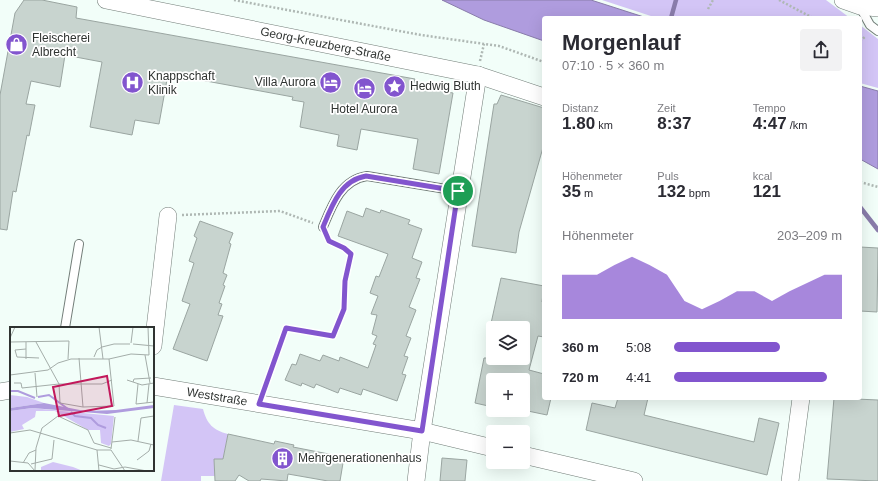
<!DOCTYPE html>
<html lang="de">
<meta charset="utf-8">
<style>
:root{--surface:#fff;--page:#f2f2f3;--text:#2b2b33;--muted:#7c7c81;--accent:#8255ce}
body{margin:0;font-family:Arial,sans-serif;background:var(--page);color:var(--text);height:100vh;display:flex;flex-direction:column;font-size:15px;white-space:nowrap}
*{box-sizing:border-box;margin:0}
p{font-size:13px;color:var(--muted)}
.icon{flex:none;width:22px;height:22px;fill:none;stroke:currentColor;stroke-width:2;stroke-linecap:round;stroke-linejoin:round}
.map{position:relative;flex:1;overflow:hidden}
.drawer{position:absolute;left:542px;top:16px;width:320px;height:384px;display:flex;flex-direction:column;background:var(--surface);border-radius:4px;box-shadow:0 4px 16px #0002}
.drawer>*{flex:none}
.fabs{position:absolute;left:486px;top:321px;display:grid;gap:8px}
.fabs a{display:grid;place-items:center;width:44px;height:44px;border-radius:4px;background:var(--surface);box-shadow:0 4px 16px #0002;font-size:20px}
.pin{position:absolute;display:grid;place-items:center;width:34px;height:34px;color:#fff;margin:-17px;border:2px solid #fff;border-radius:50%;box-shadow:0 1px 4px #0007}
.round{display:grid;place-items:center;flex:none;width:42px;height:42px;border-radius:4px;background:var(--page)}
.overview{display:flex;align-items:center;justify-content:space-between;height:68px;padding:0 20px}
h1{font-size:22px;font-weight:700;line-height:30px}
.metrics{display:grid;grid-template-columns:repeat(3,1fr);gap:6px;height:68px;padding:4px 20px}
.metrics div{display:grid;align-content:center}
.metrics b{font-size:17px;font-weight:700}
.metrics small{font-size:11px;font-weight:400}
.metrics p{font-size:11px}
.chart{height:112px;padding:8px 20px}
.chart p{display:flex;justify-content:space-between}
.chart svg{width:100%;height:72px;margin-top:4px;fill:var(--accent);opacity:.7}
ul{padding:0 20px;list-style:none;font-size:13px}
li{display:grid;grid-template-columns:64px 48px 1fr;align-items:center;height:30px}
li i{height:10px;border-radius:5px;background:var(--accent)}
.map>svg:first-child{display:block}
</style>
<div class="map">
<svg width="878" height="481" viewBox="0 0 878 481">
<rect width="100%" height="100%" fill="#f2fef9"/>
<g fill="#d3c5f6">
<path d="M602,0H826L850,18H657Z"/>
<path d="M860,25L878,39V88L860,83Z"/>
<path d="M174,405L203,409C207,424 213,430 228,434L223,459H214L215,476H201V481H161Z"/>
</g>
<g fill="#af9cde" stroke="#897caa">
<path d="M442,0H591L647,18H544V41L484,20Z"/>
<path d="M860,86L878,91V169L860,159Z"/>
</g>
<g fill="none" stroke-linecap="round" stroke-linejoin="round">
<g stroke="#897caa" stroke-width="4.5">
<path d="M671,18L676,0"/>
<path d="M860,207L878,230"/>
</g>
</g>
<g fill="#c8d4cf" stroke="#9aa5a1">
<path d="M24,0H42L77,7L76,18L415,79L413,86L453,93L439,174L413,169L418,139L361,129L357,150L337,146L339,135L300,127L304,102L292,100L293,97L168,74L159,124L135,120L132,135L90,127L102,62L65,55L60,87L31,81L26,104L35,105L29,136L27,135L16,192L13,191L7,230L0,229V95L15,13Z"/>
<path d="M501,95L544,108V144L519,232L516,253L472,246L494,104H497Z"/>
<path d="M366,208L380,213L381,210L410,220L408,224L422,229L412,258L422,262L416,278L420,279L409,307L416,310L406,336L411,338L404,356L408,357L402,374L406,375L397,401L363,389L361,395L340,388L338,393L316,384L314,388L302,383L301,386L285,380L292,364L296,365L300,354L320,361L323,355L339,361L340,357L368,368L376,345L373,344L377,336L372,334L377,315L371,314L378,296L370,293L376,276L379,277L388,254L338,236L347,211L363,217Z"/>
<path d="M200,221L233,233L229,243L231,244L223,273L227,275L223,285L225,286L219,303L222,304L218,315L223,316L207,361L173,349L190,304L182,301L194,263L189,261L197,238L194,236Z"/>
<path d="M860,247L878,248L877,312L860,311Z"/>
<path d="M501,278L544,286L542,302H544V337L538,336L529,370L544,374V398H551L547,415L523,410V380H493V407L475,403L484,358H523V328H490Z"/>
<path d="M618,398H648L644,415L754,442L759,418L779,423L767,475L586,430L592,403L615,408Z"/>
<path d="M834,398L878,400V481L827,479Z"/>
<path d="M228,434L274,444L275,441L294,445L293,447L344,457L340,481H328L288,474L287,481L261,479L260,481H249L239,475L235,481H215L214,459H223Z"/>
<path d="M442,458L467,460L465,481H440Z"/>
</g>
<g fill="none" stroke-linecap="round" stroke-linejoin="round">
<defs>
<g id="lane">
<path d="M860,7L870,25L878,31"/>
<path d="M323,227C332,205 341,180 367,176L458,191"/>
<path d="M65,328L79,244"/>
</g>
<g id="street">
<path id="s1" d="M106,0L478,75L544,97"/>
<path d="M843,0L860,6L878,8"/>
<path d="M153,346L168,216"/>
<path id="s2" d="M153,386L422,431L493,448"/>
<path d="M0,392L11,390"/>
<path d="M523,455L634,481"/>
<path d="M416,481L422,431L478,75"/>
<path d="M790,481L801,398"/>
</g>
</defs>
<use href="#lane" stroke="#727d78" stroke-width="10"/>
<use href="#street" stroke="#727d78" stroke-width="18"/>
<g stroke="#afb8b4" stroke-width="2.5" stroke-dasharray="2 2" stroke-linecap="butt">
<path d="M234,0L421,35L499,46L544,62"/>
<path d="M779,0L813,18"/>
<path d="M708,9L713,0"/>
<path d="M860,41L866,36"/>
<path d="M480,61L484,44"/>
<path d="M860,182L878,187"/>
<path d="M182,215L280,211L313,223"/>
<path d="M265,389L286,329L333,336L344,309L345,281L351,254L344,248L329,241L327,237"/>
</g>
<use href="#lane" stroke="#fff" stroke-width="8"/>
<use href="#street" stroke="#fff" stroke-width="17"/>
</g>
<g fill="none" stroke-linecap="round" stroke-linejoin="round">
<defs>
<path id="route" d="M366,176L458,191L422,431L259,404L286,328L333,336L344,309L345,281L351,254L344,248L329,241L323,227C332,205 341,180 366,176Z"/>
</defs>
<use href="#route" stroke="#fff" stroke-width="8"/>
<use href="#route" stroke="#8255ce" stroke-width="5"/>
</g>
<defs>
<symbol id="shop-disc" viewBox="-11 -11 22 22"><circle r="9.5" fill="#8255ce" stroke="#fff"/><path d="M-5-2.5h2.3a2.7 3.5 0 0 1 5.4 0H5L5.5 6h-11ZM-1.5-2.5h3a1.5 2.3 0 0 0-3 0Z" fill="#fff"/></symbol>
<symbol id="hotel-disc" viewBox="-11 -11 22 22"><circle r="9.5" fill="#8255ce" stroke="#fff"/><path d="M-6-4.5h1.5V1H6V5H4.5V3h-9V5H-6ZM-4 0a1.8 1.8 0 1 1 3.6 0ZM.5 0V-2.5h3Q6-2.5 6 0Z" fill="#fff"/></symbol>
<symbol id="hospital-disc" viewBox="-11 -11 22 22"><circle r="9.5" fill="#8255ce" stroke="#fff"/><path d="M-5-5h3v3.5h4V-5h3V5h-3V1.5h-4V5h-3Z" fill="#fff"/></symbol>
<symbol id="sight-disc" viewBox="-11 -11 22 22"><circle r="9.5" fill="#8255ce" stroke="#fff"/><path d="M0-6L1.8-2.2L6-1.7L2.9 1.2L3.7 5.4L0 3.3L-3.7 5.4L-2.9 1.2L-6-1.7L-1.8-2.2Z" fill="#fff"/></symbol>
<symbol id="building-disc" viewBox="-11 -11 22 22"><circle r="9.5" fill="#8255ce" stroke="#fff"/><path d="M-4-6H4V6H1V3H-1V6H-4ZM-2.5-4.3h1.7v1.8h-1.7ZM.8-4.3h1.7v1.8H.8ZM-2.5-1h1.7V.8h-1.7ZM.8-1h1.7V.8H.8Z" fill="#fff"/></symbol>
</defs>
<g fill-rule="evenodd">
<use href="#shop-disc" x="4" y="32" width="25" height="25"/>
<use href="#hotel-disc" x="318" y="70" width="25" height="25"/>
<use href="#hospital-disc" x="120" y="70" width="25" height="25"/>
<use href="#sight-disc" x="382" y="74" width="25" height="25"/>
<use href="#hotel-disc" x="352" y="76" width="25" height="25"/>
<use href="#building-disc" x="270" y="446" width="25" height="25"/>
</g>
<g text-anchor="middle" stroke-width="3.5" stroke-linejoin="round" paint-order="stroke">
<g font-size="12" fill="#2f3331" stroke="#fff" text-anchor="start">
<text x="32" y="42">Fleischerei<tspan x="32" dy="14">Albrecht</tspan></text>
<text x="148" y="80">Knappschaft<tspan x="148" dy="14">Klinik</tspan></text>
<text x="316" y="86" text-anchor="end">Villa Aurora</text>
<text x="410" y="90">Hedwig Bluth</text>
<text x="364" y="113" text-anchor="middle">Hotel Aurora</text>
<text x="298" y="462">Mehrgenerationenhaus</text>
</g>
<g font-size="12" fill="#2f3331" stroke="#fff">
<text dy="4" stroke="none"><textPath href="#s1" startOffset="224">Georg-Kreuzberg-Straße</textPath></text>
<text dy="4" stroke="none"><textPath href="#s2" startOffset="65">Weststraße</textPath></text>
</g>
</g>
<g transform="translate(10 327)">
<rect width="144" height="144" fill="#f2fef9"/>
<path d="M0,68L17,70L34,76L0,81ZM22,81L104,89L101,117L99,119L91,116L90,103H78L45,84H26L25,90L12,98L14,102L0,105V84ZM43,135L63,140L73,144H31V140Z" fill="#d3c5f6"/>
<path d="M34,76L75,84L106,83L144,78V81L97,87L22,81L0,84V81Z" fill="#af9cde"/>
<path fill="none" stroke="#af9cde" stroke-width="2" d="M0,64H8L25,71M28,70L39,68L58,82M61,85L65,89L81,91L88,98L96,101"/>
<path fill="none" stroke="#a4ada9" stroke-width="1" d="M89,0L93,32M0,11L5,0M0,15L59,14L58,32M16,15V32M26,15L49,57L50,76L73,80L104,79L99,32M121,16L123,0M123,17L144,19M16,22L5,23L7,30L29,31M135,28L140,56M84,30L87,23L92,20L104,17H120M69,31L73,80M25,46L27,70M0,48L38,43L48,36L61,32H99L121,27L139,28L138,0M117,53L132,58L144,56M123,55L124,52L141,51M4,56H11L12,61L49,57H92L102,53M128,57L126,77L144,75M137,76L139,57M0,106L20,103L87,123H101M128,114L131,91L144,89M102,115L121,113L144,118M101,122L105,90M87,123L89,144M101,123L115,144M127,133L139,124L141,117M0,134L18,136L25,144M13,136L19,126L26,123M21,137L42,132L44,113M89,138L104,142L115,140L137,144M25,143L26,121L32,101L48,89L78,103L84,116L101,121"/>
<path fill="#c2185b" fill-opacity="0.15" stroke="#c2185b" stroke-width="2" d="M97,49L102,79L49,89L43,60Z"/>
<rect width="144" height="144" fill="none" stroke="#2f3331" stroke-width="2"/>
</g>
</svg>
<div class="fabs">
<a><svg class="icon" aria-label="layers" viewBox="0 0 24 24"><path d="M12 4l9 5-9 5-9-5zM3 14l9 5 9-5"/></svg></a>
<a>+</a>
<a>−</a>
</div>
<div class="pin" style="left:458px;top:191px;background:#1e9e55"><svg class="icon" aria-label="arrive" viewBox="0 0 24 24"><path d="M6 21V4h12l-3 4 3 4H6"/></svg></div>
<section class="drawer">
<div class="overview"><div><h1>Morgenlauf</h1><p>07:10 · 5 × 360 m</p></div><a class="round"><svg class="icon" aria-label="share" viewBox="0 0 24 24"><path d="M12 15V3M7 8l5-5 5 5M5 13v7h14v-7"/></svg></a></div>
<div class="metrics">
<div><p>Distanz</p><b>1.80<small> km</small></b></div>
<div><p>Zeit</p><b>8:37</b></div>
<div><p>Tempo</p><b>4:47<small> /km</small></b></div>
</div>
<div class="metrics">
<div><p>Höhenmeter</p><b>35<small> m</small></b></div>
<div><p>Puls</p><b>132<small> bpm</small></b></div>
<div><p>kcal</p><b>121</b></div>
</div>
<div class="chart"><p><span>Höhenmeter</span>203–209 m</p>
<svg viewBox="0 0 160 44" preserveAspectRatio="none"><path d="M0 44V17L10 17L20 17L30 11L40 6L50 11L60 17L70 33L80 38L90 33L100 27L110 27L120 33L130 27L140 22L150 17L160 17V44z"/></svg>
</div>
<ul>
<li><b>360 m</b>5:08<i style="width:63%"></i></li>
<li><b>720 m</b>4:41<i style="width:91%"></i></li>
</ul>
</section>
</div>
